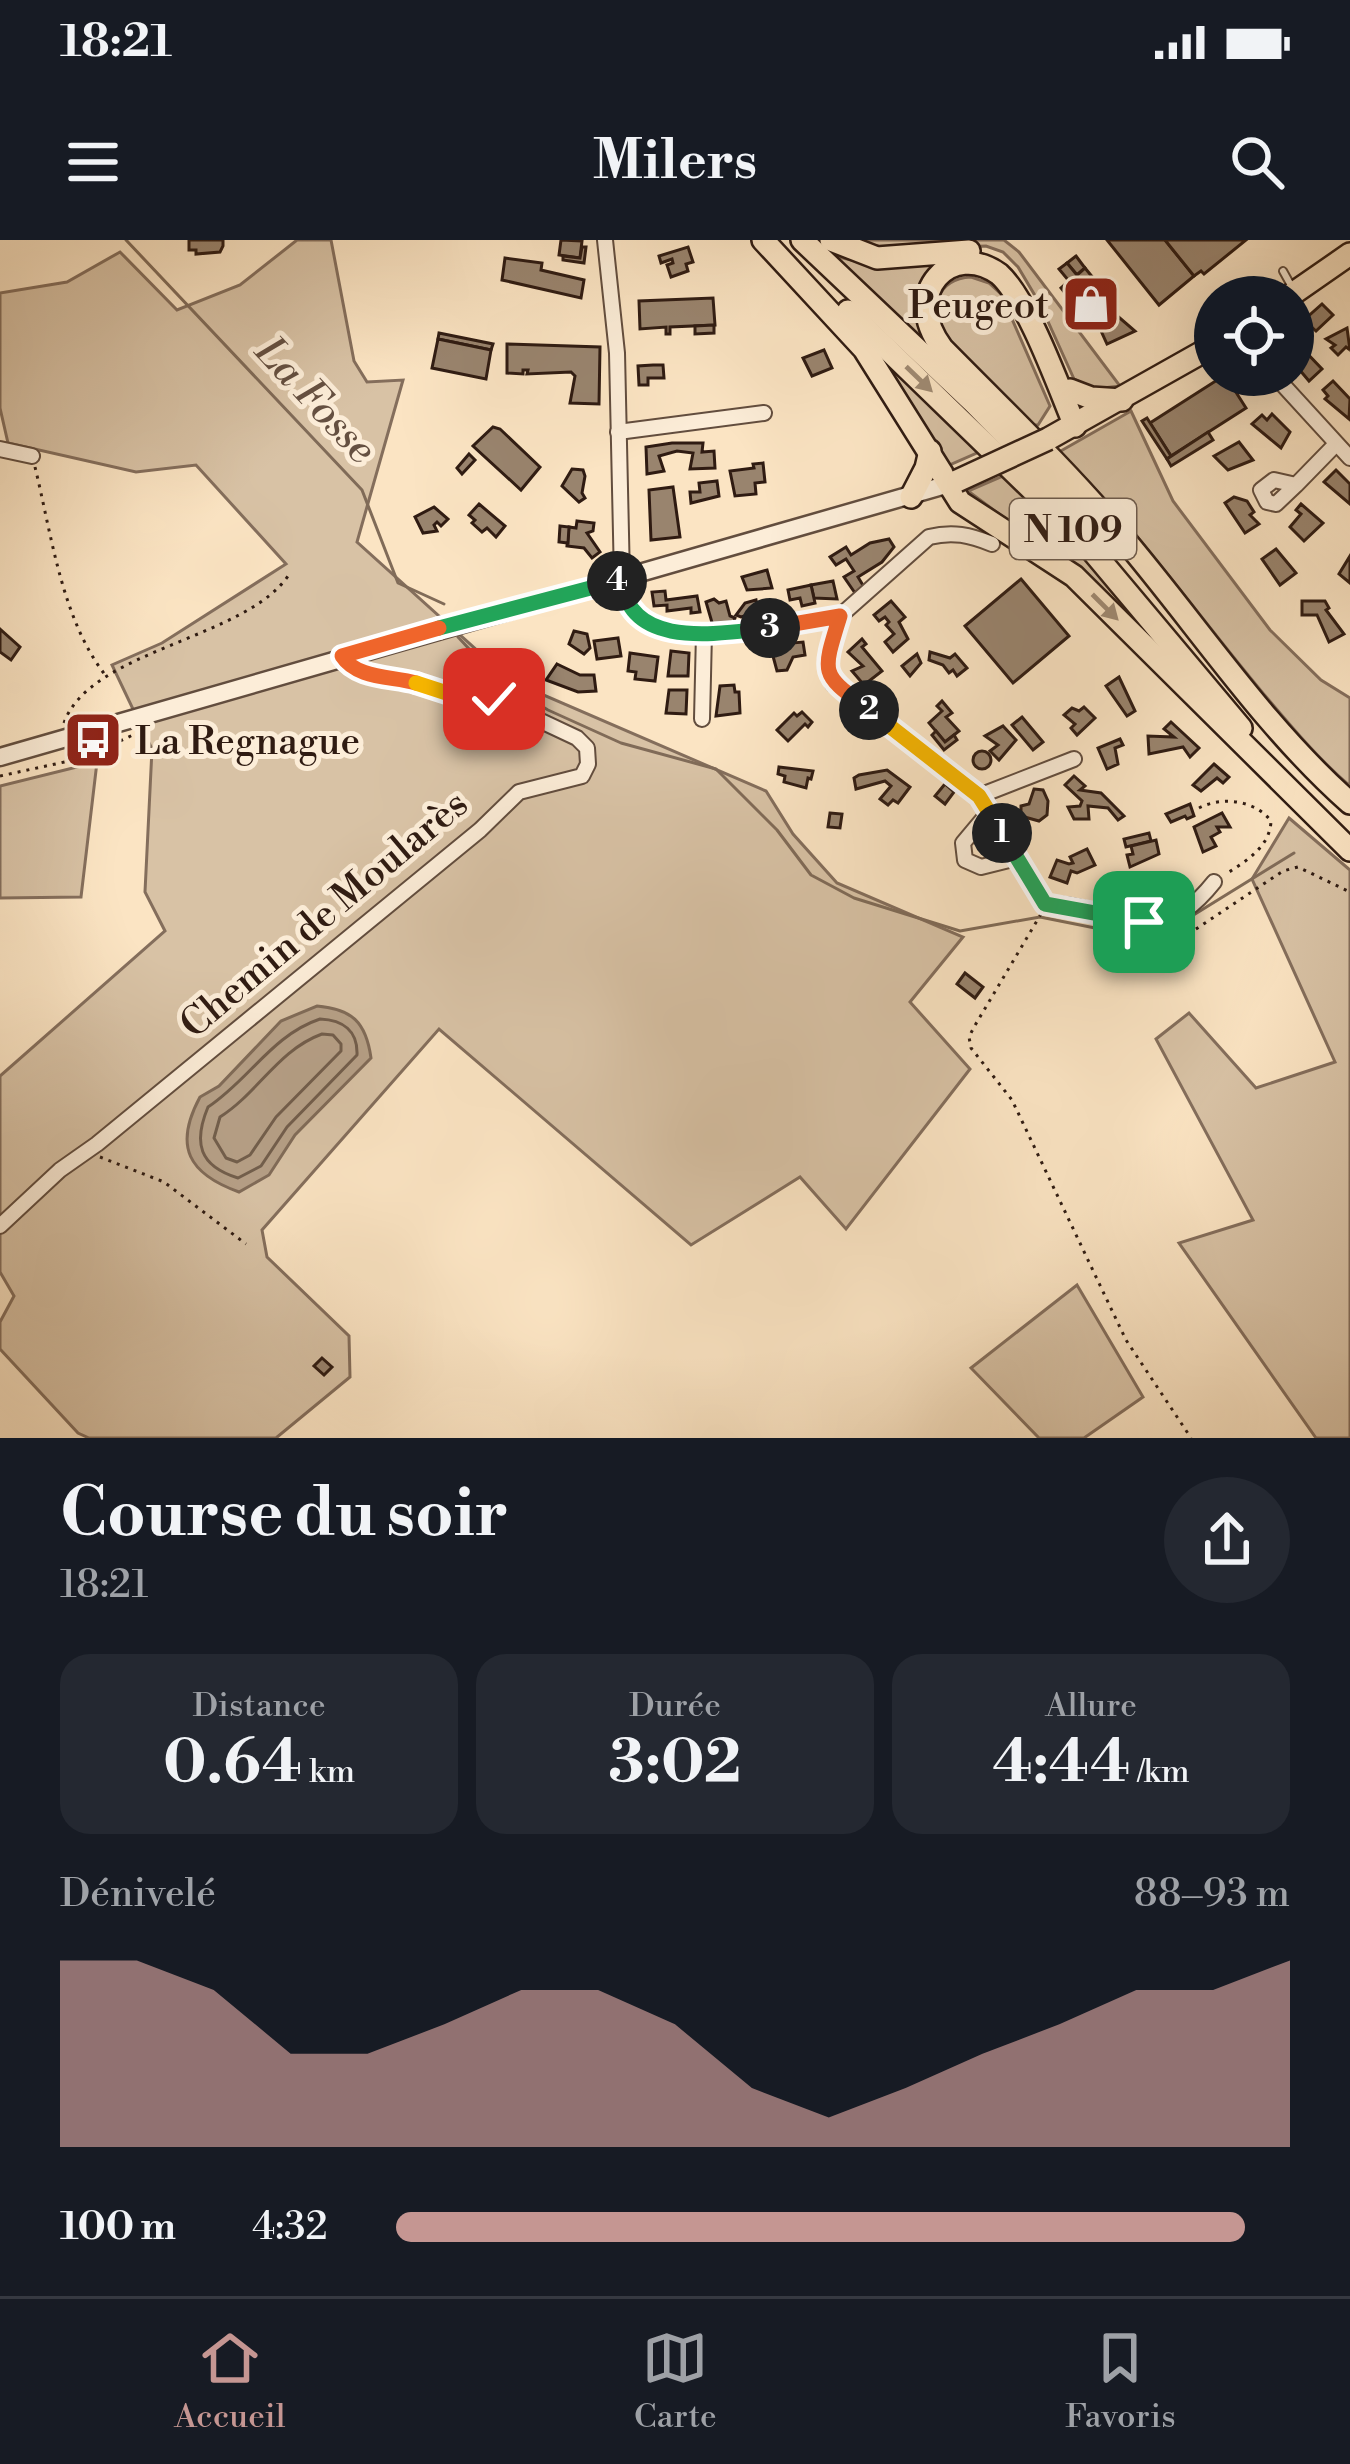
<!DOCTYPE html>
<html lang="fr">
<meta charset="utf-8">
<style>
:root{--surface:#171b24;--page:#242831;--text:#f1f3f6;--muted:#9ea1a6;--line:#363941;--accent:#c59692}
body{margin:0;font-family:"Libre Bodoni",serif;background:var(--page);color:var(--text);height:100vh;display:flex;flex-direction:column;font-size:45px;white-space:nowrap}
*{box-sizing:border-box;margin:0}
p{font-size:39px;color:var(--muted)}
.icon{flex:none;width:66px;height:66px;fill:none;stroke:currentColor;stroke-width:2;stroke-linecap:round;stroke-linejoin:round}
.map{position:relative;height:1198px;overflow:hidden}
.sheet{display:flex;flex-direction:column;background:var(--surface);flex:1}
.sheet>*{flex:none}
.fabs{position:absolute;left:1194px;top:36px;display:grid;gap:24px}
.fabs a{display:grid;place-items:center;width:120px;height:120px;border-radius:50%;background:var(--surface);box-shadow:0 12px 48px #0002;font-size:60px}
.pin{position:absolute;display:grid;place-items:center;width:102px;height:102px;color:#fff;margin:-51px;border-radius:24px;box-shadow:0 6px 18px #0006}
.km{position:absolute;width:60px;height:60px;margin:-30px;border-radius:50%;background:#222;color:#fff;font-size:33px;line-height:60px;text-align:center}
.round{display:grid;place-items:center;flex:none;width:126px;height:126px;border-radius:63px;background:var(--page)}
.head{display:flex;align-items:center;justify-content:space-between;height:204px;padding:0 60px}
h1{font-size:66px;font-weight:700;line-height:90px}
.figures{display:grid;grid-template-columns:repeat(3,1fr);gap:18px;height:204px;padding:12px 60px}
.figures div{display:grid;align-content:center;border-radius:30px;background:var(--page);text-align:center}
.figures b{font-size:60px;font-weight:700}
.figures small{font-size:33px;font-weight:400}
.figures p{font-size:33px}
.chart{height:336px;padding:24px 60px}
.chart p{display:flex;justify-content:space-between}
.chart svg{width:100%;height:216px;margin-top:12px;fill:var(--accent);opacity:.7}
ul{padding:0 60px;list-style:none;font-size:39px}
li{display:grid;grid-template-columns:192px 144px 1fr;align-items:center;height:90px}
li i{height:30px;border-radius:15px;background:var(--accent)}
.status{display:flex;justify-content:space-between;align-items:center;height:84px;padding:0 60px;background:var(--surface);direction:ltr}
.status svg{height:33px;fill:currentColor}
header{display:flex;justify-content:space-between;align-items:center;height:156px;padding:0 60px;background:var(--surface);font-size:54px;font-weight:700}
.tab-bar{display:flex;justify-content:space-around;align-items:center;height:168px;border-top:3px solid var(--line);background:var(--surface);font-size:33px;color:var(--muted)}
.tab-bar a{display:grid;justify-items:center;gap:6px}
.tab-bar .current{color:var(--accent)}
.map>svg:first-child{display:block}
</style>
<div class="status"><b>18:21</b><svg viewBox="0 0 49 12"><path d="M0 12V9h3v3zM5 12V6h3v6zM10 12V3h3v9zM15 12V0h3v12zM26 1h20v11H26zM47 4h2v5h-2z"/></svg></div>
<header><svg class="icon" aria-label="menu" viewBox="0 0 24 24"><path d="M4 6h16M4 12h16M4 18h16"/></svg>Milers<svg class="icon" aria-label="search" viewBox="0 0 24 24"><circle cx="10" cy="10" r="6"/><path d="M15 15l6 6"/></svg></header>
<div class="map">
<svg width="1350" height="1198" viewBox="0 0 1350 1198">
<rect width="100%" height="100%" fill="#fbe4c3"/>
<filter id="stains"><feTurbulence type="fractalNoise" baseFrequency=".00167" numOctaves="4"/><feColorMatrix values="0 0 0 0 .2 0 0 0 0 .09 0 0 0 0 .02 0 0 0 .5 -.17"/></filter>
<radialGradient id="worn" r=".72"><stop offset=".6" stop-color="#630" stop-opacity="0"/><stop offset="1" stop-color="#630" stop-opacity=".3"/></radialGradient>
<g fill="#d8c2a5" stroke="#846e5c" stroke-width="3">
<path d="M297,0H331L354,121L367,142L403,140L357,302L511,441L766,551L793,594L837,643L963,697L910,762L970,829L846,989L800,937L691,1005L439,789L262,990L267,1017L349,1096L350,1137L276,1198H89L78,1193L0,1109V1082L14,1056L0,1032V836L165,691L145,652L152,509L112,425L162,403L286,324L196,225L136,232L8,203L0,168V53L67,42L120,12L177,70L240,45Z"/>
<path d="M855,0H1004L1019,12L1120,146L1094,149L1074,139L1040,64L1018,27L1003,12L986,6L908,9L876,7Z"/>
<path d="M834,16L873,25L955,21L936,30L931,108Z"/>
<path d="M971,37L989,43L1001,54L1050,166L1038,185H1033C1012,165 957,120 944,99C927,71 936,39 971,37Z"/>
<path d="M870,105L979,212L947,226Z"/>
<path d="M1131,171L1173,261L1270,390L1321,440L1350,458V546C1317,518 1290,485 1262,452C1194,371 1135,285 1059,212Z"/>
<path d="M1005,235L1070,300L1186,436L1076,331L968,251Z"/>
<path d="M97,522L81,657L0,658V546Z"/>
<path d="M1289,578L1350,630V1198H1316L1179,1003L1253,980L1156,799L1189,773L1256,848L1335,822L1252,639Z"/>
<path d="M1077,1045L1143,1157L1084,1198H1039L971,1128Z"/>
</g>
<path fill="#b6a087" stroke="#806b58" stroke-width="3" d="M317,766C352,769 366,782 371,818L295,895L269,935L239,952C189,934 173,907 200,857L219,846L281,781Z"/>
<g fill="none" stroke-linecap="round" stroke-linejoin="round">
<g stroke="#725e4c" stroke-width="3">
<path d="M320,779C343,780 358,791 357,815L287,887L261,926L238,938C199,926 193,903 208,867C249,840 272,795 320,779Z"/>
<path d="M322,794L333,795L341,804V811L276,877L250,915L237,922L226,918L214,898L220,877C258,853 278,810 322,794Z"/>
</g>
<g stroke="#806b58" stroke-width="3">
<path d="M126,0L362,250L398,343L444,364"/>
<path d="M458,397L497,439L548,470L621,503L716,529L777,590L811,635L854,658L960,691L1040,677L1135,696L1166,692L1294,613"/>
</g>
</g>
<g fill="#99846e" stroke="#2f1b12" stroke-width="3">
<path d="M189,0H223V6L220,12L196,14V10H189Z"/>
<path d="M561,0L582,1L580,18L559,15Z"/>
<path d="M1107,0H1165L1194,36L1159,65Z"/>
<path d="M1165,0H1246L1204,34L1201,31L1194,36Z"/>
<path d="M582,7H586L584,23L563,20V16L580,18Z"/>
<path d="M688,7L693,22L686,24L688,31L671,37L667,25L673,23L672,19L661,23L659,16Z"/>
<path d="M1076,16L1085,28L1077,35L1067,23Z"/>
<path d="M505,18L542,23L541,30L584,40L581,58L502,40Z"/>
<path d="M1067,23L1077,35L1085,28L1112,61L1107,67L1135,91L1107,104L1096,80L1091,86L1061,48L1069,41L1059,29Z"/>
<path d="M713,58L715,85L670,87V94H666V87L640,89L639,61Z"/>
<path d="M1322,64L1333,75L1316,91L1304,80Z"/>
<path d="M714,85V93L695,94V86Z"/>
<path d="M1347,88L1350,110L1346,107L1338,115L1331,108L1335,105L1326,99Z"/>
<path d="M439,93L493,104L491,110L438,99Z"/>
<path d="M438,99L491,110L486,139L432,128Z"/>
<path d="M507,104L600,107L599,164L570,163L575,136L571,132L527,134L528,130H523V134L507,133Z"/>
<path d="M1302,108L1322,129L1309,141L1293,122V111L1297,113Z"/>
<path d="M824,110L832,128L812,136L803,118Z"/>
<path d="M653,125H663L664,138H648V145H639L638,126Z"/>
<path d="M1225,135L1246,168L1171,216L1150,183Z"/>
<path d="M1333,141L1350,159L1349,179L1325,159L1328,156L1323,150Z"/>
<path d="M1272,174L1290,192L1281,208L1252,184L1262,175L1267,180Z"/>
<path d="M1147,178L1171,216L1167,219L1142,181Z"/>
<path d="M493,187L500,189L540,227L521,250L473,206Z"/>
<path d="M1208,192L1213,200L1171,226L1167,219Z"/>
<path d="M1239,202L1253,220L1228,230L1214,216Z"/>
<path d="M672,203H703L702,212L714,211L715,228L690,229L693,213L677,211L659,216L664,231L647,234L646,207Z"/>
<path d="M469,214L475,220L462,234L457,228Z"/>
<path d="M763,223L765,242L755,243L756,254L735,256L730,231L754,228L753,224Z"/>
<path d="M572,229L583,230L585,236L582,253L585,258L579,262L562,246Z"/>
<path d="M1336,230L1350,244V264L1324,242Z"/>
<path d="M717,241L719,256L691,263L690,252H700L699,243Z"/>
<path d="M673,247L680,297L651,300L649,250Z"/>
<path d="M1234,257L1247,261L1254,272L1250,275L1259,284L1245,293L1225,263Z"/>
<path d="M479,264L505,286L496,297L487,288L482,292L472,283L475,280L469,275Z"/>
<path d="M1301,264L1323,283L1304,301L1290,287L1301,274L1296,270Z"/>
<path d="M434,267L448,279L441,286L437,282L434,285L437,291L423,293L415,277Z"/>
<path d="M577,281L594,283L593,291L587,293L600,312L592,318L584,308L567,306L569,287L576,288Z"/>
<path d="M560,286L569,287L568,303L559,302Z"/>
<path d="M889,299L894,307L882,322L858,337L864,347L855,353L844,337L854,331L846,319L836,325L830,317L846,307L851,315L870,303Z"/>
<path d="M1276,309L1296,333L1280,345L1262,319Z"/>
<path d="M1350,316V343L1339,334Z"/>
<path d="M767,330L772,348L747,350L742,337Z"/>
<path d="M1021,339L1069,396L1013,443L965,386Z"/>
<path d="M833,341L837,359L814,358L811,345Z"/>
<path d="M811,345L815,363L802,366L800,358L790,360L788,350Z"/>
<path d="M665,351L666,360L697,356L700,372L691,373V368L667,371V365L654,366L652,352Z"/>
<path d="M714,359L719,363L726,361L730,376L735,378L733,386H713L706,362Z"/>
<path d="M756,360L758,372L741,377L736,375L745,363Z"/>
<path d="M891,361L905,377L899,382L908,399L893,412L885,402L894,394L886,385L889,382L885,377L879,381L874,375Z"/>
<path d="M1302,361H1325L1329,368L1326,370L1344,394L1329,402L1317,375H1302Z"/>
<path d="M0,389L20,407L11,420L0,412Z"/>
<path d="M574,391L587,394L590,408L584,414L569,404Z"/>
<path d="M618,398L621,416L597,419L594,401Z"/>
<path d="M862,399L866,404L862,407L882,431L864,445L852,431L863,426L848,412Z"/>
<path d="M803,402L805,415L793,417L787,430L777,431L770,405Z"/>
<path d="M671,411L689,413L688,436H668Z"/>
<path d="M930,412L950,418L955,414L967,428L957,436L953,430L949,433L943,425L929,420Z"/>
<path d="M630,413L658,417L655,441L635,439L636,432L628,431Z"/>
<path d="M917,414L921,423L910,436L902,426Z"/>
<path d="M557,424L580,435H594L596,451L578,452L546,440Z"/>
<path d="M1119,437L1135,471L1127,476L1106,446Z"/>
<path d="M734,445L735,452H739L740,473L716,476L720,446Z"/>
<path d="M669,450H687L686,474L666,473Z"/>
<path d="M942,461L952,473L946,477L959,491L945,502L929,483L942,471L937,466Z"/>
<path d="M1084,467L1095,478L1077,495L1071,488L1075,484L1064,475L1072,468L1079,471Z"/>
<path d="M802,472L812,482L808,487L805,484L788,501L777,490L794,473L797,476Z"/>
<path d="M1022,477L1043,502L1033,510L1012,485Z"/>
<path d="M1171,482L1199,508L1190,517L1183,507L1149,514L1148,496L1174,497L1164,489Z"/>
<path d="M1003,486L1016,500L999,520L990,511L998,505L985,496Z"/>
<path d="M936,491L945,502L954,495L957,500L944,510L932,495Z"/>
<path d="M1120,499L1123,505L1115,508L1118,524L1107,529L1098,508Z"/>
<circle cx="982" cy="520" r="9"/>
<path d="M1214,524L1229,537L1223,543L1217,538L1201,551L1193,545Z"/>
<path d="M779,527L813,531L811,539L808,538L806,548L784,542L785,536L778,534Z"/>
<path d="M887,530L910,547L898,563L893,560L888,565L880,559L891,546L885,541L856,549L854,538L859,535Z"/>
<path d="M1074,536L1085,546L1080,550L1101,553L1124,576L1118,580L1108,568L1088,566L1089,579H1074L1068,567L1080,566L1082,561L1065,545Z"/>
<path d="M945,544L954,552L945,564L935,556Z"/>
<path d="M1034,549L1043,550L1048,561L1047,575L1039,581L1021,576V566L1029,564Z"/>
<path d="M1190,564L1194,576L1187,579L1185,576L1171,582L1166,574Z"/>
<path d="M830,573L842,574L840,588L828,587Z"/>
<path d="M1222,573L1230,587H1217L1220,592L1211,597L1216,606L1203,612L1194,587Z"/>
<path d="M1149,593L1151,601L1126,607L1124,599Z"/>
<path d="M1156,600L1159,614L1130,627L1127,615L1133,614L1131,606Z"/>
<path d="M1087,609L1095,625L1077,633L1071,631L1067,643L1050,637L1057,620L1069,624L1073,623L1070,617Z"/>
<path d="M965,733L983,747L975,758L957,744Z"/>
<path d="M322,1118L332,1127L324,1135L314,1126Z"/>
</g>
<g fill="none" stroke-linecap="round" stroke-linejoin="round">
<defs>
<path id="service" d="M1283,31L1293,49"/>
<g id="minor">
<path d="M605,0L617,113L622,339C624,356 628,371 642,381C680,408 794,384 840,376"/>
<path d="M1274,135L1350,218"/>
<path d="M618,192L764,173"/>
<path d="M0,209L32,216"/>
<path d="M1296,245L1276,264L1267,262L1261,250L1274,240L1296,245L1336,204"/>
<path d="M992,304C970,295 953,291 929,297L840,376L830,408L828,429L833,444L912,501L979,556L1045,664C1115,662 1151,721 1214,642"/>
<path d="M702,479L704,393"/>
<path d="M979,556L1074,519"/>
<path d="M989,572L963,603L965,620L981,627L1017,618"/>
<path d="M0,986L60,930L97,904L480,590L519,552L582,536L588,524L587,508L577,498L494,459L453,455L399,438L362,433L346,424L342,415"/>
</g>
<path id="tertiary" d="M0,517L949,244"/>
<g id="primary">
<path d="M1288,57L1350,14"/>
<path d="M1048,199L1215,105"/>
</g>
<g id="trunk">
<path d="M763,0L864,109L960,262L1074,336L1350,610"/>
<path d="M802,0L974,163L1100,292"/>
<path d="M831,0L877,18L969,11"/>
<path d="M848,71L1079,295L1241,488"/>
<path d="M1070,150L1091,158L1122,160"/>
<path d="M1075,186C1059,148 1028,60 999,34C952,0 900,52 942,108C1002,169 1064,228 1119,293C1196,383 1261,484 1350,563"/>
<path d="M911,257L926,228L930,211"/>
</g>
</defs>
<use href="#service" stroke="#624d3e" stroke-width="10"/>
<use href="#minor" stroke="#624d3e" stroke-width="18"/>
<use href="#tertiary" stroke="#624d3e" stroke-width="21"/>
<use href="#primary" stroke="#2f1b12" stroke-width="26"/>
<use href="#trunk" stroke="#2f1b12" stroke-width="26"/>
<g stroke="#2f1b12" stroke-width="3" stroke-dasharray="3 6" stroke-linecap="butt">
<path d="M35,227C52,297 62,380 106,436"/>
<path d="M64,483C90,409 249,399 290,333"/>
<path d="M0,536L83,518L135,494"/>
<path d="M1199,568C1222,556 1255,560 1271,581C1270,607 1246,621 1226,634"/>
<path d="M1041,674L974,787L969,797L971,808L1012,860L1126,1100L1191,1198"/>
<path d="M1172,700L1181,699L1283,631L1298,627L1350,652"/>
<path d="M100,917L164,942L246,1004"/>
</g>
<use href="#service" stroke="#fcedd8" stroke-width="6"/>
<use href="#minor" stroke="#fcedd8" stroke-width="14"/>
<use href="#tertiary" stroke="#fcedd8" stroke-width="16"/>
<use href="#primary" stroke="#fbe4c3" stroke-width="21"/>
<use href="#trunk" stroke="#fbe4c3" stroke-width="21"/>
<defs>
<path id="primary-bridge" d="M957,241L1048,199"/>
</defs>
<use href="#primary-bridge" stroke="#2f1b12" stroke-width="26" stroke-linecap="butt"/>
<use href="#primary-bridge" stroke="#fbe4c3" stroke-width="21"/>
</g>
<defs><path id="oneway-solid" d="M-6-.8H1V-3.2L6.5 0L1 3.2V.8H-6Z" transform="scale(3)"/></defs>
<g fill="#9f8a73">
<use href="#oneway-solid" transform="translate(919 139) rotate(44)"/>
<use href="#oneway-solid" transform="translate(1105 367) rotate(45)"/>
</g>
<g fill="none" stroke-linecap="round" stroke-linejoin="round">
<defs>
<path id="split-1" d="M1002,593L1045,664L1144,682"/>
<path id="split-2" d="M869,470L979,556L1002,593"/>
<path id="split-3" d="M770,388L840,376C821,437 821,433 869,470"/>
<path id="split-4" d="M617,341L622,339C628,411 720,393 770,388"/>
<path id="split-5" d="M439,388L617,341"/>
<path id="split-6" d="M416,443C391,436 357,439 342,416L439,388"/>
<path id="split-7" d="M416,443L453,455L494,459"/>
</defs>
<use href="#split-1" stroke="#fff" stroke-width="24"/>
<use href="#split-2" stroke="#fff" stroke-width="24"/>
<use href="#split-3" stroke="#fff" stroke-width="24"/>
<use href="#split-4" stroke="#fff" stroke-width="24"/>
<use href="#split-5" stroke="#fff" stroke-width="24"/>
<use href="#split-6" stroke="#fff" stroke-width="24"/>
<use href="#split-7" stroke="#fff" stroke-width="24"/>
<use href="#split-1" stroke="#22a559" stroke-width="15"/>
<use href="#split-2" stroke="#f5b400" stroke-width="15"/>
<use href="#split-3" stroke="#f0652b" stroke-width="15"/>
<use href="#split-4" stroke="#22a559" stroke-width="15"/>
<use href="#split-5" stroke="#22a559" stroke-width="15"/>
<use href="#split-6" stroke="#f0652b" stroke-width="15"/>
<use href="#split-7" stroke="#f5b400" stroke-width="15"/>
</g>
<defs>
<symbol id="shop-square" viewBox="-11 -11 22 22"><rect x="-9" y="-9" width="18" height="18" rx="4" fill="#8f2418" stroke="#fcedd8"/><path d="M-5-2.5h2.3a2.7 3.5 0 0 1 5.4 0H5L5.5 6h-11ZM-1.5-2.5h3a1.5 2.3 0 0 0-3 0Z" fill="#fff"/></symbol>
<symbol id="bus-square" viewBox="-11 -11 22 22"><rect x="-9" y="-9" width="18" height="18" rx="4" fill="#8f2418" stroke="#fcedd8"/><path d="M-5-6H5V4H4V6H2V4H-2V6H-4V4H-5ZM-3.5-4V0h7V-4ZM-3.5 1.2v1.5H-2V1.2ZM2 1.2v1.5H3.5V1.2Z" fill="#fff"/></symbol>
</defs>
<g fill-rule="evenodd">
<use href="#shop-square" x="1058" y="31" width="66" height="66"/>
<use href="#bus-square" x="60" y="467" width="66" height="66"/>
</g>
<g text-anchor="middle" stroke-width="10" stroke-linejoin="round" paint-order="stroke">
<rect fill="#fcedd8" stroke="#6c5a4d" stroke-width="3" x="1010" y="259" width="126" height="60" rx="9"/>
<g font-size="36" font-weight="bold" fill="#2f1b12">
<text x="1073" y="302">N 109</text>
</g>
<g font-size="39" fill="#2f1b12" stroke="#fcedd8" text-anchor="end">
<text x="1049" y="78">Peugeot</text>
<text x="135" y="514" text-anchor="start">La Regnague</text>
</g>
<g font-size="39" fill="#2f1b12" stroke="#fcedd8">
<text transform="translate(323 673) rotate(-40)" y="14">Chemin de Moularès</text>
</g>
<g font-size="42" font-style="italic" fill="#655041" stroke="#fcedd8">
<text transform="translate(317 159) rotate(47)" y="15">La Fosse</text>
</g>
</g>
<rect width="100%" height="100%" filter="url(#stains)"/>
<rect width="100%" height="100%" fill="url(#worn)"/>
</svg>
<div class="fabs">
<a><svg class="icon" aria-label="locate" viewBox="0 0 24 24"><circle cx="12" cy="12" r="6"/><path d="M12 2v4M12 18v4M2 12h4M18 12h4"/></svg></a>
</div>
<div class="pin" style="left:1144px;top:682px;background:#1e9e55"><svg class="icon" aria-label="arrive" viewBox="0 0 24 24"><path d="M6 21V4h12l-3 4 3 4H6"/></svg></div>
<div class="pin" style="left:494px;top:459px;background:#d93025"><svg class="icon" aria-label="check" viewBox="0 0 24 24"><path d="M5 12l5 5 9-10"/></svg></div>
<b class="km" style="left:1002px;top:593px">1</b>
<b class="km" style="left:869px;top:470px">2</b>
<b class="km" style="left:770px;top:388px">3</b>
<b class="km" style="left:617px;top:341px">4</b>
</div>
<section class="sheet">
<div class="head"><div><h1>Course du soir</h1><p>18:21</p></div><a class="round"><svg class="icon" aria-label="share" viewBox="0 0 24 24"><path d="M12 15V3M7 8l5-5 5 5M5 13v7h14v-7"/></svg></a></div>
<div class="figures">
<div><p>Distance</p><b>0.64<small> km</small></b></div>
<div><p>Durée</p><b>3:02</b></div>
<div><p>Allure</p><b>4:44<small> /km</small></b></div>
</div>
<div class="chart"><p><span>Dénivelé</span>88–93 m</p>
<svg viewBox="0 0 160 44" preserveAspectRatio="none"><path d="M0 44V6L10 6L20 12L30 25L40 25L50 19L60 12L70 12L80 19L90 32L100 38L110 32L120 25L130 19L140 12L150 12L160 6V44z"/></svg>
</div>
<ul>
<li><b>100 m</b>4:32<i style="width:95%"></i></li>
</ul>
</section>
<nav class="tab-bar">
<a class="current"><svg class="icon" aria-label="home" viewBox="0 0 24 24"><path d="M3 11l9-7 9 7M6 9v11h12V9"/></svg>Accueil</a>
<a><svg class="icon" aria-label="map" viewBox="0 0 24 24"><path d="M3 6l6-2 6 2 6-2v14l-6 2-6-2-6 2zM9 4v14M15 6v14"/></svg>Carte</a>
<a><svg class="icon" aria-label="saved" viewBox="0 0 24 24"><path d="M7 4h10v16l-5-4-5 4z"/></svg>Favoris</a>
</nav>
